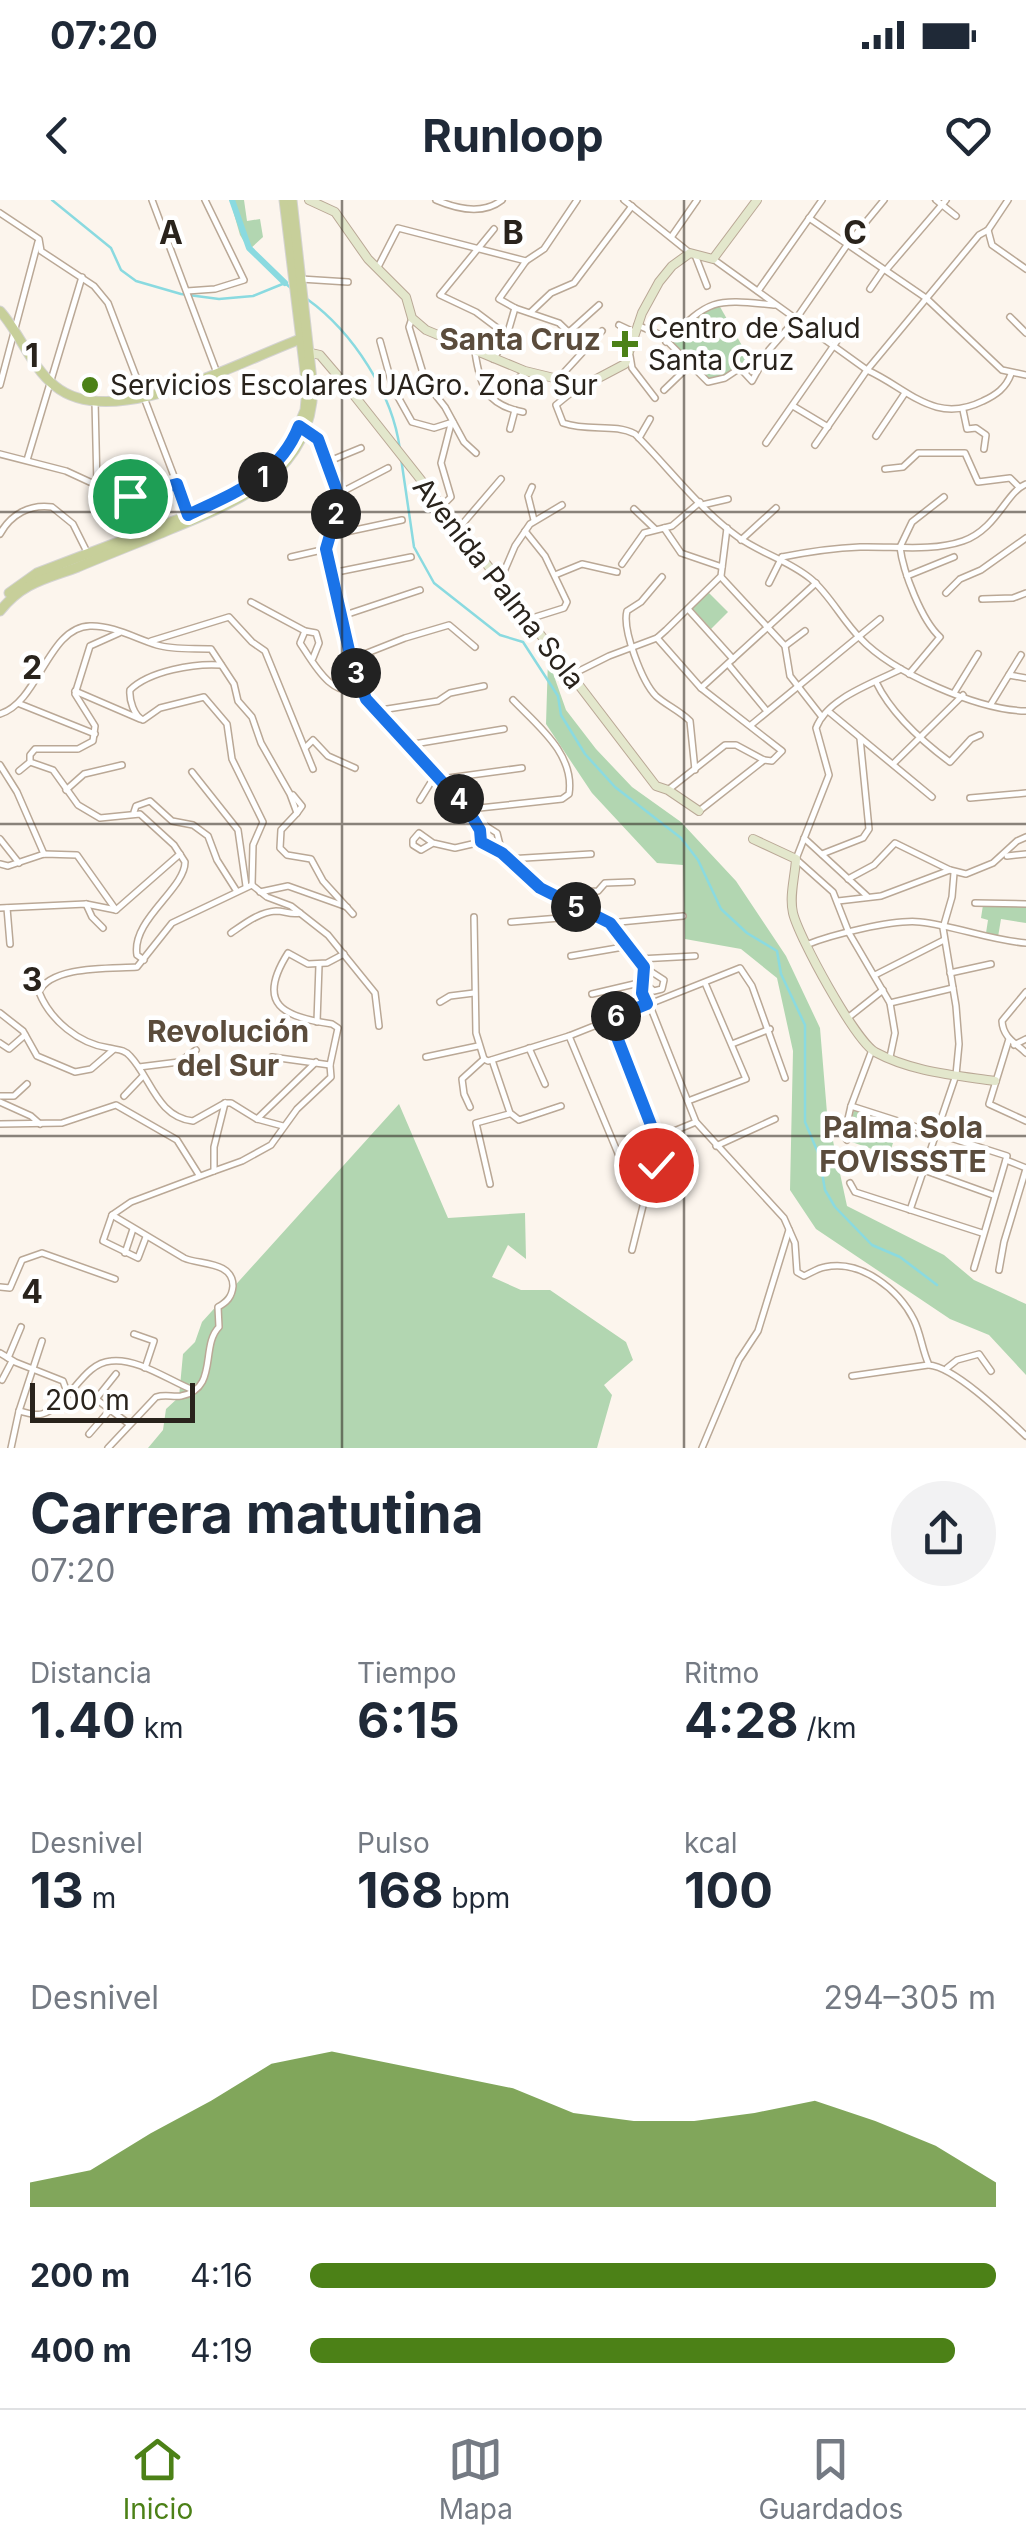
<!DOCTYPE html>
<html lang="es">
<meta charset="utf-8">
<style>
:root{--surface:#fff;--page:#f2f2f3;--text:#1f2937;--muted:#747a83;--line:#e0e1e3;--accent:#4c8117}
body{margin:0;font-family:Inter,sans-serif;background:var(--page);color:var(--text);height:100vh;display:flex;flex-direction:column;font-size:38px;white-space:nowrap}
*{box-sizing:border-box;margin:0}
p{font-size:32px;color:var(--muted)}
.icon{flex:none;width:55px;height:55px;fill:none;stroke:currentColor;stroke-width:2;stroke-linecap:round;stroke-linejoin:round}
.map{position:relative;height:1248px;overflow:hidden}
.drawer{display:flex;flex-direction:column;background:var(--surface);flex:1}
.drawer>*{flex:none}
.scale{position:absolute;left:30px;bottom:25px;width:165px;box-sizing:border-box;padding-left:10px;border:5px solid #29231c;border-top:0;font-size:28px;line-height:35px;white-space:nowrap;color:#29231c;-webkit-text-stroke:8px #fff;paint-order:stroke}
.pin{position:absolute;display:grid;place-items:center;width:85px;height:85px;color:#fff;margin:-42px;border:5px solid #fff;border-radius:50%;box-shadow:0 2px 10px #0007}
.km{position:absolute;width:50px;height:50px;margin:-25px;border-radius:50%;background:#222;color:#fff;font-size:28px;line-height:50px;text-align:center}
.round{display:grid;place-items:center;flex:none;width:105px;height:105px;border-radius:52px;background:var(--page)}
.overview{display:flex;align-items:center;justify-content:space-between;height:170px;padding:0 30px}
h1{font-size:55px;font-weight:700;line-height:75px}
.stats{display:grid;grid-template-columns:repeat(3,1fr);gap:15px;height:170px;padding:10px 30px}
.stats div{display:grid;align-content:center}
.stats b{font-size:50px;font-weight:700}
.stats small{font-size:28px;font-weight:400}
.stats p{font-size:28px}
.chart{height:280px;padding:20px 30px}
.chart p{display:flex;justify-content:space-between}
.chart svg{width:100%;height:180px;margin-top:10px;fill:var(--accent);opacity:.7}
ul{padding:0 30px;list-style:none;font-size:32px}
li{display:grid;grid-template-columns:160px 120px 1fr;align-items:center;height:75px}
li i{height:25px;border-radius:12px;background:var(--accent)}
.status{display:flex;justify-content:space-between;align-items:center;height:70px;padding:0 50px;background:var(--surface);direction:ltr}
.status svg{height:28px;fill:currentColor}
header{display:flex;justify-content:space-between;align-items:center;height:130px;padding:0 30px;background:var(--surface);font-size:45px;font-weight:700}
.tab-bar{display:flex;justify-content:space-around;align-items:center;height:140px;border-top:2px solid var(--line);background:var(--surface);font-size:28px;color:var(--muted)}
.tab-bar a{display:grid;justify-items:center;gap:5px}
.tab-bar .selected{color:var(--accent)}
.map>svg:first-child{display:block}
</style>
<div class="status"><b>07:20</b><svg viewBox="0 0 49 12"><path d="M0 12V9h3v3zM5 12V6h3v6zM10 12V3h3v9zM15 12V0h3v12zM26 1h20v11H26zM47 4h2v5h-2z"/></svg></div>
<header><svg class="icon" aria-label="back" viewBox="0 0 24 24"><path d="M15 5l-7 7 7 7"/></svg>Runloop<svg class="icon" aria-label="heart" viewBox="0 0 24 24"><path d="M12 20l-8-8c-3-5 5-10 8-4 3-6 11-1 8 4z"/></svg></header>
<div class="map">
<svg width="1026" height="1248" viewBox="0 0 1026 1248">
<rect width="100%" height="100%" fill="#fcf5ed"/>
<g fill="#b2d6b1">
<path d="M230,0H244L247,21L260,19L263,37L249,50L240,35Z"/>
<path d="M719,105L749,158L725,175L708,179L670,144L700,112Z"/>
<path d="M708,392L728,412L711,429L692,408Z"/>
<path d="M548,459L566,510L596,549L632,587L681,622L736,681L786,756L820,828L827,913L847,1006L944,1055L974,1080L1026,1104V1175L989,1135L950,1119L816,1029L790,990L793,851L777,778L741,749L685,739L683,665L657,663L592,593L546,524Z"/>
<path d="M983,705L1026,707V723L1001,719L998,737L986,733L988,720L981,718Z"/>
<path d="M399,904L448,1018L525,1013L526,1059L508,1045L492,1077L521,1090H550L626,1142L633,1160L604,1185L612,1195L597,1248H148L163,1230L166,1209L179,1197L183,1154L195,1142L202,1122Z"/>
<path d="M854,908L879,918L876,924L883,926L879,936H875L893,943L889,955L849,941Z"/>
</g>
<g fill="none" stroke-linecap="round" stroke-linejoin="round">
<g stroke="#8adae0" stroke-width="2.5">
<path d="M52,0L111,48L121,70L136,81L181,94L219,99L253,96L285,83L292,89"/>
<path d="M307,99C353,132 393,194 400,250"/>
<path d="M401,258L414,347L434,383L500,435L523,442L558,496L561,515L585,554L615,587L681,638L698,660L721,709L747,733L777,751L781,774L805,825V922L819,955L825,990L835,1007L872,1045L900,1057L937,1085"/>
</g>
<path stroke="#8adae0" stroke-width="6" d="M232,0L249,48L285,83"/>
<defs>
<g id="street">
<path d="M152,0L217,173"/>
<path d="M436,0C457,9 483,15 502,0"/>
<path d="M577,0L544,49L526,61L499,99L515,108L559,123L584,147"/>
<path d="M624,0L690,53"/>
<path d="M936,0L956,16"/>
<path d="M0,13L39,39L41,51L94,86L108,103L188,313"/>
<path d="M809,18L926,98L1002,170L1026,175"/>
<path d="M494,29L440,95L476,112L508,136"/>
<path d="M988,30L992,45L1026,69"/>
<path d="M672,36L697,0"/>
<path d="M695,55L707,86"/>
<path d="M713,59L867,170C909,189 934,225 983,201C996,195 1006,188 1011,174"/>
<path d="M378,67L398,28L526,61"/>
<path d="M886,70L946,0"/>
<path d="M301,79L348,82"/>
<path d="M870,89L883,70"/>
<path d="M187,91L215,89L244,80L205,0"/>
<path d="M758,91L822,0"/>
<path d="M531,112L551,93L574,83L632,6"/>
<path d="M1010,117L1026,133"/>
<path d="M412,118L409,127L426,183L445,207L464,242L476,253"/>
<path d="M619,125L636,133"/>
<path d="M637,125L661,135L708,182L725,178L740,168L752,181L769,150L796,119L847,45L884,0"/>
<path d="M569,132L599,105"/>
<path d="M380,141L393,188L412,222L434,228L453,222"/>
<path d="M666,142C711,98 713,99 775,105"/>
<path d="M475,152C480,186 486,205 523,212"/>
<path d="M630,156L632,168L655,198"/>
<path d="M493,159L505,142L515,108"/>
<path d="M558,179L602,131"/>
<path d="M0,185L38,42"/>
<path d="M664,190L689,166"/>
<path d="M523,191L514,182L525,172"/>
<path d="M572,192L556,205L563,223C589,232 614,223 635,234C669,268 699,309 738,337C762,354 788,360 811,379C830,395 842,420 860,438C893,473 978,510 1026,511"/>
<path d="M95,201L97,286"/>
<path d="M793,206L828,227"/>
<path d="M963,210L967,229L976,228L986,235L984,249"/>
<path d="M305,229L318,239L338,294L339,304L326,349L351,459L366,499L469,609L480,630L481,642L502,653L540,688L609,723L644,767L642,793L652,811L696,922L784,1018L795,1043L797,1072L804,1076C811,1073 818,1068 825,1067C861,1059 899,1090 914,1120C921,1134 922,1150 929,1165C955,1167 1006,1217 1026,1236"/>
<path d="M510,229L515,210"/>
<path d="M876,236L905,193"/>
<path d="M639,238L650,219"/>
<path d="M766,243L846,128"/>
<path d="M815,245L867,170L979,35L988,30L1008,0"/>
<path d="M0,254L66,271L118,295L146,294L177,285"/>
<path d="M27,260L82,77"/>
<path d="M327,262L361,248"/>
<path d="M885,269L903,267L918,253H965L978,282L1010,278L1019,287"/>
<path d="M532,287L528,296L534,320"/>
<path d="M338,294L388,268"/>
<path d="M702,305L728,299"/>
<path d="M442,306L451,297L441,263L451,224"/>
<path d="M634,309L655,329"/>
<path d="M459,328L501,279"/>
<path d="M664,328L681,353L722,367"/>
<path d="M525,331L545,356L567,402L564,408L529,419"/>
<path d="M0,334C11,314 30,304 52,307L73,324L87,352"/>
<path d="M327,336L402,320"/>
<path d="M741,340L776,308"/>
<path d="M291,357L326,349"/>
<path d="M782,357C807,352 834,348 860,347C894,346 931,352 963,341C997,329 1006,292 1026,284"/>
<path d="M622,364L644,333L672,326L700,302"/>
<path d="M332,373L411,357"/>
<path d="M555,375L582,364L617,372"/>
<path d="M907,376L954,357"/>
<path d="M662,377L641,402L627,411C622,429 642,482 656,496C666,505 680,511 690,521L695,570"/>
<path d="M721,377L785,446L790,476L822,517"/>
<path d="M500,381L515,346L530,324L562,305"/>
<path d="M769,383L782,357"/>
<path d="M946,393L960,379L981,370L1026,338"/>
<path d="M982,399L1013,398L1026,393"/>
<path d="M251,402L305,431L316,433L319,443L313,458"/>
<path d="M688,409L733,459"/>
<path d="M342,416L420,390"/>
<path d="M305,431L300,443C314,464 332,500 361,488"/>
<path d="M657,438L701,488L782,551L772,561L764,560L699,611"/>
<path d="M151,441L229,417L252,442L265,451L313,569"/>
<path d="M785,446L805,431"/>
<path d="M352,459L405,438L449,425L475,447"/>
<path d="M728,464L766,510"/>
<path d="M221,465C195,463 149,471 130,490C129,500 134,516 143,520L160,508L204,497L227,524L232,559L263,622L253,645L252,685"/>
<path d="M909,474L940,437C922,421 903,372 900,347L912,322L944,297"/>
<path d="M571,475L609,456L657,438L666,430L721,376L727,328"/>
<path d="M1009,475L1026,478"/>
<path d="M876,482C891,513 923,542 950,562L971,539L980,535"/>
<path d="M701,488L816,383"/>
<path d="M75,491L140,519"/>
<path d="M954,493L978,454"/>
<path d="M20,504L95,534"/>
<path d="M991,504L1021,455"/>
<path d="M381,510L438,501L450,493L484,486"/>
<path d="M828,511L932,597"/>
<path d="M0,514C39,502 48,427 90,426C112,425 137,439 157,445C173,450 194,448 211,449L234,484L238,501L252,517L261,543L290,594L297,613L281,630L280,648L287,655L311,659L323,681L353,714"/>
<path d="M751,525L880,419"/>
<path d="M408,545L504,529"/>
<path d="M306,547L313,540L328,556L355,568"/>
<path d="M30,562L53,570L78,605L100,618L140,614L174,645L185,662C185,689 131,720 137,755L144,760"/>
<path d="M894,563L963,495"/>
<path d="M0,565L17,592L44,654"/>
<path d="M19,571L30,562V555L35,549H78L93,541L95,526L75,494L90,446L119,433"/>
<path d="M192,572L238,630L246,686"/>
<path d="M441,579L522,568"/>
<path d="M66,590L84,574L122,565"/>
<path d="M668,590L725,545H736L764,560"/>
<path d="M293,595L302,606L297,613"/>
<path d="M970,598L1026,593"/>
<path d="M420,600L436,574"/>
<path d="M470,609L562,599L569,594C575,554 538,526 513,500"/>
<path d="M134,612L136,606L150,601L172,621L193,625L208,636L217,660L236,690"/>
<path d="M478,627L486,626L497,633L502,653"/>
<path d="M804,638L867,696"/>
<path d="M0,639L19,663"/>
<path d="M433,643L421,650L413,645V640L419,633L433,643L455,648L481,642"/>
<path d="M822,654L863,638L869,629L860,538"/>
<path d="M1007,656L1026,654"/>
<path d="M508,659L591,654"/>
<path d="M0,664L8,666L44,654L77,655L116,710"/>
<path d="M848,679L874,665L895,643L950,670"/>
<path d="M252,685L267,697L291,706L328,735L375,793L379,826"/>
<path d="M260,692L288,686L347,707"/>
<path d="M554,693L598,691L605,683L632,682"/>
<path d="M838,701L881,696L950,670L966,674L993,663L1017,641L1026,637"/>
<path d="M975,703L1026,704"/>
<path d="M86,704L92,717L103,728"/>
<path d="M0,708L86,704L116,710L180,654"/>
<path d="M7,708L10,744"/>
<path d="M474,717L476,833L484,859"/>
<path d="M511,722L560,718L581,710"/>
<path d="M609,723L683,716"/>
<path d="M231,733C244,724 259,712 276,711C285,711 290,715 300,713"/>
<path d="M806,745C830,735 894,719 920,722C956,726 989,740 1026,743"/>
<path d="M571,756L629,746"/>
<path d="M639,759L695,756"/>
<path d="M950,773L991,764"/>
<path d="M875,775L944,740"/>
<path d="M1026,792L1002,821C1003,838 1016,843 1026,853"/>
<path d="M592,794L643,782L654,791L662,789L664,780L644,767"/>
<path d="M440,802L450,796L474,793"/>
<path d="M890,803L953,788"/>
<path d="M0,813L23,831L37,856L75,872L91,869L113,850"/>
<path d="M849,817L883,790"/>
<path d="M610,819L658,946L632,1050"/>
<path d="M317,822L319,765"/>
<path d="M569,836L622,963"/>
<path d="M1009,839L989,904L1026,921"/>
<path d="M0,843L9,849L25,835"/>
<path d="M732,844L770,829"/>
<path d="M1014,845L1026,839"/>
<path d="M529,848L545,884"/>
<path d="M272,857L330,865"/>
<path d="M426,857L478,846"/>
<path d="M890,857L895,833L890,803L849,733L833,692L796,659L829,575L816,528C827,498 874,483 901,469"/>
<path d="M484,859L488,861L569,836L740,768L752,786L785,878"/>
<path d="M492,860L510,913L519,920L561,906"/>
<path d="M139,867L179,862L196,850"/>
<path d="M0,896H14L27,884"/>
<path d="M124,896L143,876"/>
<path d="M688,901L746,879L705,783"/>
<path d="M0,902L31,916L40,924"/>
<path d="M225,903L193,921C157,917 151,878 130,856C124,849 117,850 109,848C79,844 50,820 39,792C51,765 112,769 137,767L172,723L252,685"/>
<path d="M225,903H231L257,919L283,926"/>
<path d="M851,906L1007,956L974,1068"/>
<path d="M470,907L464,894L462,879L484,859"/>
<path d="M257,919L316,862"/>
<path d="M0,924L62,923L116,905L177,940L199,975"/>
<path d="M657,938L696,922"/>
<path d="M847,940L844,936L851,906L872,850"/>
<path d="M716,946L775,919"/>
<path d="M1006,960L1026,968"/>
<path d="M907,964L993,995"/>
<path d="M656,965L693,952"/>
<path d="M214,971L242,961L271,945L297,909L331,877L330,865L338,828L332,824C284,817 255,805 288,753L308,764L327,763L344,754"/>
<path d="M850,983L855,992L982,1033"/>
<path d="M490,984L476,923L509,914"/>
<path d="M910,1010L956,875L959,844L956,806L943,728L952,697L954,673"/>
<path d="M112,1015L103,1041L138,1058L146,1037"/>
<path d="M125,1053L133,1029"/>
<path d="M999,1070L1004,1042L1026,969"/>
<path d="M0,1087L10,1088L22,1060L42,1053L115,1079"/>
<path d="M134,1134L154,1141L145,1168"/>
<path d="M0,1153L15,1162L63,1181L68,1195"/>
<path d="M8,1158L21,1127"/>
<path d="M947,1168L957,1160L979,1154L991,1171"/>
<path d="M116,1174L96,1199L129,1224"/>
<path d="M852,1176L928,1165"/>
<path d="M2,1180L12,1161"/>
<path d="M19,1211C25,1212 35,1216 42,1214C70,1206 82,1163 111,1161C138,1158 168,1180 193,1190"/>
<path d="M89,1234L109,1211"/>
<path d="M11,1248L19,1211L42,1141"/>
<path d="M108,1248L156,1197C165,1194 172,1197 181,1196C219,1189 200,1146 219,1127L218,1107C227,1102 232,1097 233,1086C233,1061 199,1065 184,1058L112,1015L131,1002L214,971V947L225,903"/>
<path d="M702,1248L739,1160L758,1131L789,1030"/>
</g>
<g id="secondary">
<path d="M309,0L335,12L368,59L406,97L412,118L426,130L525,171L558,179L572,192L625,164L642,113L659,82L672,66L690,53L713,59L757,0"/>
<path d="M307,152L320,155L349,189L459,328L656,586L668,590L699,611"/>
<path d="M753,639L796,659C795,677 789,696 793,713C799,738 855,840 875,852C912,872 954,875 995,881"/>
</g>
<g id="primary">
<path d="M0,111C20,133 31,167 55,186C113,234 245,158 306,137"/>
<path d="M9,393L37,373L189,315L263,277L291,244L305,210L307,189L284,0"/>
<path d="M0,411C23,382 46,379 78,367C109,354 140,342 171,329C239,301 310,274 313,189L292,0"/>
</g>
</defs>
<use href="#street" stroke="#baa896" stroke-width="8"/>
<use href="#secondary" stroke="#baa896" stroke-width="10"/>
<use href="#primary" stroke="#d4d3d2" stroke-width="11"/>
<use href="#street" stroke="#fff" stroke-width="5"/>
<use href="#secondary" stroke="#e3e7cc" stroke-width="8"/>
<use href="#primary" stroke="#c7cf9a" stroke-width="9"/>
</g>
<g fill="none" stroke-linecap="round" stroke-linejoin="round">
<defs>
<path id="route" d="M130,296L177,284L188,315C234,293 279,277 299,226L318,239L338,294L339,304L326,349L351,459L366,499L468,610L480,630L481,642L502,653L540,688L610,723L644,767L642,793L647,804L610,819L656,938V965"/>
</defs>
<use href="#route" stroke="#fff" stroke-width="20"/>
<use href="#route" stroke="#1a73e8" stroke-width="12"/>
</g>
<path fill="none" stroke="#29231c" stroke-width="2.5" stroke-opacity="0.55" d="M342,0V1248M684,0V1248M0,312H1026M0,624H1026M0,936H1026"/>
<g fill="#4c8117" stroke="#fff" stroke-width="4">
<path d="M620 129h10v10h10v10h-10v10h-10v-10h-10v-10h10z"/>
<circle cx="90" cy="185" r="10"/>
</g>
<g text-anchor="middle" stroke-width="9" stroke-linejoin="round" paint-order="stroke">
<g font-size="28" fill="#29231c" stroke="#fff" text-anchor="start">
<text x="648" y="138">Centro de Salud<tspan x="648" dy="32">Santa Cruz</tspan></text>
<text x="110" y="195">Servicios Escolares UAGro. Zona Sur</text>
</g>
<g font-size="28" fill="#29231c" stroke="#fff">
<text transform="translate(499 383) rotate(52)" y="10">Avenida Palma Sola</text>
</g>
<g font-size="30" font-weight="bold" fill="#5b4c3c" stroke="#fff">
<text x="520" y="150">Santa Cruz</text>
<text x="228" y="842">Revolución<tspan x="228" dy="34">del Sur</tspan></text>
<text x="903" y="938">Palma Sola<tspan x="903" dy="34">FOVISSSTE</tspan></text>
</g>
</g>
<g font-size="32" text-anchor="middle" font-weight="bold" fill="#29231c" stroke="#fff" stroke-width="9" stroke-linejoin="round" paint-order="stroke">
<text x="171" y="44">A</text>
<text x="513" y="44">B</text>
<text x="855" y="44">C</text>
<text x="32" y="167">1</text>
<text x="32" y="479">2</text>
<text x="32" y="791">3</text>
<text x="32" y="1103">4</text>
</g>
</svg>
<div class="scale">200 m</div>
<div class="pin" style="left:130px;top:296px;background:#1e9e55"><svg class="icon" aria-label="arrive" viewBox="0 0 24 24"><path d="M6 21V4h12l-3 4 3 4H6"/></svg></div>
<div class="pin" style="left:656px;top:965px;background:#d93025"><svg class="icon" aria-label="check" viewBox="0 0 24 24"><path d="M5 12l5 5 9-10"/></svg></div>
<b class="km" style="left:263px;top:277px">1</b>
<b class="km" style="left:336px;top:314px">2</b>
<b class="km" style="left:356px;top:473px">3</b>
<b class="km" style="left:459px;top:599px">4</b>
<b class="km" style="left:576px;top:707px">5</b>
<b class="km" style="left:616px;top:816px">6</b>
</div>
<section class="drawer">
<div class="overview"><div><h1>Carrera matutina</h1><p>07:20</p></div><a class="round"><svg class="icon" aria-label="share" viewBox="0 0 24 24"><path d="M12 15V3M7 8l5-5 5 5M5 13v7h14v-7"/></svg></a></div>
<div class="stats">
<div><p>Distancia</p><b>1.40<small> km</small></b></div>
<div><p>Tiempo</p><b>6:15</b></div>
<div><p>Ritmo</p><b>4:28<small> /km</small></b></div>
</div>
<div class="stats">
<div><p>Desnivel</p><b>13<small> m</small></b></div>
<div><p>Pulso</p><b>168<small> bpm</small></b></div>
<div><p>kcal</p><b>100</b></div>
</div>
<div class="chart"><p><span>Desnivel</span>294–305 m</p>
<svg viewBox="0 0 160 44" preserveAspectRatio="none"><path d="M0 44V38L10 35L20 26L30 18L40 9L50 6L60 9L70 12L80 15L90 21L100 23L110 23L120 21L130 18L140 23L150 29L160 38V44z"/></svg>
</div>
<ul>
<li><b>200 m</b>4:16<i style="width:100%"></i></li>
<li><b>400 m</b>4:19<i style="width:94%"></i></li>
</ul>
</section>
<nav class="tab-bar">
<a class="selected"><svg class="icon" aria-label="home" viewBox="0 0 24 24"><path d="M3 11l9-7 9 7M6 9v11h12V9"/></svg>Inicio</a>
<a><svg class="icon" aria-label="map" viewBox="0 0 24 24"><path d="M3 6l6-2 6 2 6-2v14l-6 2-6-2-6 2zM9 4v14M15 6v14"/></svg>Mapa</a>
<a><svg class="icon" aria-label="saved" viewBox="0 0 24 24"><path d="M7 4h10v16l-5-4-5 4z"/></svg>Guardados</a>
</nav>
